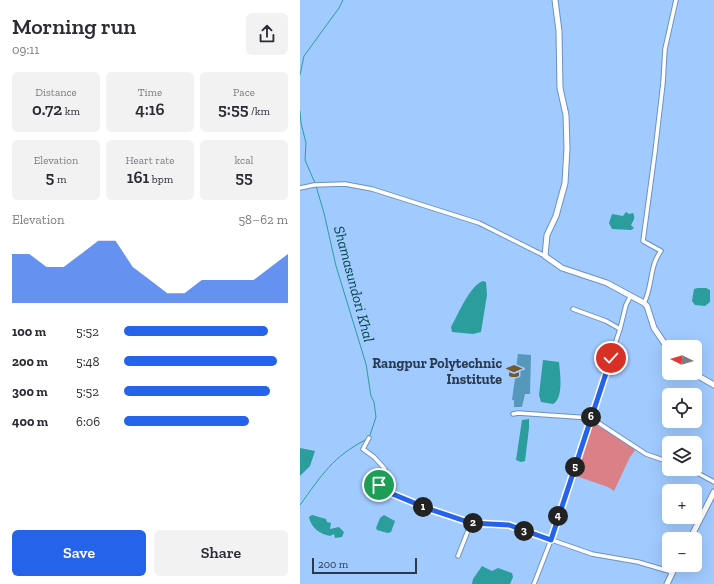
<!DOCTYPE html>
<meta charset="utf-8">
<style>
:root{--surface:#fff;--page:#f2f2f3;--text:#2b2b33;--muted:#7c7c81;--accent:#2563eb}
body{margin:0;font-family:"Zilla Slab",serif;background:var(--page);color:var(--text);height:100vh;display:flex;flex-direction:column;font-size:15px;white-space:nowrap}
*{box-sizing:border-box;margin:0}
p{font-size:13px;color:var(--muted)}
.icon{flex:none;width:22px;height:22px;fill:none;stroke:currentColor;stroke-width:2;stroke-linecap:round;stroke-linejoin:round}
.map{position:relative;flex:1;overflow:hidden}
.side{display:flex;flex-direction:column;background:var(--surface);width:300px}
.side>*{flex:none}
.needle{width:26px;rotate:275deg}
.tools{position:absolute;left:362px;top:340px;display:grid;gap:8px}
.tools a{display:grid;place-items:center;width:40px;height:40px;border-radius:6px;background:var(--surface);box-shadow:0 4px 16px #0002;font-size:20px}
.scale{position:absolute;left:12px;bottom:10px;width:105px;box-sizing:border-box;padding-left:4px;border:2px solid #293a4f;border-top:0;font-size:11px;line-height:14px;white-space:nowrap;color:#293a4f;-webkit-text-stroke:3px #a1caff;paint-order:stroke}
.pin{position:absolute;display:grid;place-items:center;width:34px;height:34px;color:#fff;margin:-17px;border:2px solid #fff;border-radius:50%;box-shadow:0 1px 4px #0007}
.km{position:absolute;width:20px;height:20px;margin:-10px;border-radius:50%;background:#222;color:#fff;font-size:11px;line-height:20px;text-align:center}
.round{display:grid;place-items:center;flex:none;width:42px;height:42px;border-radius:6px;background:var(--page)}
.headline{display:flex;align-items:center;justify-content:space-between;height:68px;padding:0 12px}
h1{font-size:22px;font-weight:600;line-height:30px}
.stats{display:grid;grid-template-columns:repeat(3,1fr);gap:6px;height:68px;padding:4px 12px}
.stats div{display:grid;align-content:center;border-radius:6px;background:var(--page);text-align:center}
.stats b{font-size:17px;font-weight:600}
.stats small{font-size:11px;font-weight:400}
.stats p{font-size:11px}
.chart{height:112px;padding:8px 12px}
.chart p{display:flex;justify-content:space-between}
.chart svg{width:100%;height:72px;margin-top:4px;fill:var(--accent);opacity:.7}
.action{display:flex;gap:8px;margin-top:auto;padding:8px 12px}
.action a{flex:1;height:46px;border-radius:6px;background:var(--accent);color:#fff;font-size:16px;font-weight:600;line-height:46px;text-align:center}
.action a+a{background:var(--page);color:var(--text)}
ul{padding:0 12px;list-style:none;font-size:13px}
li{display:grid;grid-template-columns:64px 48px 1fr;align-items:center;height:30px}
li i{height:10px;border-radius:5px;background:var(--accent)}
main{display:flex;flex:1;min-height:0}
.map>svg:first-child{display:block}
</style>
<main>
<section class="side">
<div class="headline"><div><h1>Morning run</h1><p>09:11</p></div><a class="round"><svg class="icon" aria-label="share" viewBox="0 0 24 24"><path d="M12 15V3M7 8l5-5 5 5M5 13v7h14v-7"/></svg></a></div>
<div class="stats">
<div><p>Distance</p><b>0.72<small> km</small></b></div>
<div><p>Time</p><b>4:16</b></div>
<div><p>Pace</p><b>5:55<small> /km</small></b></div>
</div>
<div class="stats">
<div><p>Elevation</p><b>5<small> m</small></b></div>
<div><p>Heart rate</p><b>161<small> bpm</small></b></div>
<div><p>kcal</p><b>55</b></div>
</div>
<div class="chart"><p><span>Elevation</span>58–62 m</p>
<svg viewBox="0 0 160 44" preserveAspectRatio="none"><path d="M0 44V14L10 14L20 22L30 22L40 14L50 6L60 6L70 22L80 30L90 38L100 38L110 30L120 30L130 30L140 30L150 22L160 14V44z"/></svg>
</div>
<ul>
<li><b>100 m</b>5:52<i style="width:88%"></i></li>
<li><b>200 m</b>5:48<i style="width:93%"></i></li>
<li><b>300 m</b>5:52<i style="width:89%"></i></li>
<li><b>400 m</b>6:06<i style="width:76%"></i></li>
</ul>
<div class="action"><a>Save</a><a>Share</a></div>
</section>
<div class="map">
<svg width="414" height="584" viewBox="0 0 414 584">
<rect width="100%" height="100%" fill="#a1caff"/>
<path fill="#db8087" d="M295,417L336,449L330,457L314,491L308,487L276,476L284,445Z"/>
<g fill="#2b9d9d">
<path d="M326,212L329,214L333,213C336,218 333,221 331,225L334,228L331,230L312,229L309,223L312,214L323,216Z"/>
<path d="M183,281L186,282L187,295L181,332L173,334L152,332L151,327C158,315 170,285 183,281Z"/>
<path d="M398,288H406L410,290V302L405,306L395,305L392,301L394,289Z"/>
<path d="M243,360L259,362C260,373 264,398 253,404L241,402L239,395Z"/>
<path d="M229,419V428L225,461L221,462L216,460L222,420Z"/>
<path d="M0,448L15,451L10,466L0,476Z"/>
<path d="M12,515L26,519L27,522L31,523L30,529L39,527L44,532L42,537L35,538L34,534L30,536C20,534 11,528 9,517Z"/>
<path d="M84,515L95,521L91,532L88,533L77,530L76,528L80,518Z"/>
<path d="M182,566L192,571L198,568L212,573L213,577L210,584H172L173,579Z"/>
</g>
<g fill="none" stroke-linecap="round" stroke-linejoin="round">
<g stroke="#2b9d9d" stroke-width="1">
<path d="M0,75L4,56L39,8L43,0"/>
<path d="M0,111L1,123L6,143L5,160L15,183"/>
<path d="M16,186L24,213L36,266L66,364L71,396L74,402L76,417L69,438"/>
<path d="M0,505C22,475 32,457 67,439"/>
</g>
</g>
<path fill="#5697bc" d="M218,354L231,355L230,394H225L222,407H214V400H212L216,371L208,368H216Z"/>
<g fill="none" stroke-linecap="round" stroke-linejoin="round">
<defs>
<g id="street">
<path d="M0,188L14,185L45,184L72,189L179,223L245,256"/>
<path d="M344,303C353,286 349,266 361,251L343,241L355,152L363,83L365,49L376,0"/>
<path d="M273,309L306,321L320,329"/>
<path d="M213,414L218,413L291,418L346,454L369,462"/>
<path d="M69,438L63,449L74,457L85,469L78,488L129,509L171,523L209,525L292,554L338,562L372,572"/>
<path d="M390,469L414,482"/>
<path d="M158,556L171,523"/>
<path d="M234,584L251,540L320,329L326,305L330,297"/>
</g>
<g id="secondary">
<path d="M255,0L259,31L260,88L266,115L267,148L265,183L256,216L247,235L245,256L262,268L307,283L344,303L347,306L354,328L369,350"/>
<path d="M393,373L414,385"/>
<path d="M390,539L414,492"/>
<path d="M367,584L376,565"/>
</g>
</defs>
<use href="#street" stroke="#6a91c3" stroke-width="5.5"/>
<use href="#secondary" stroke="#6a91c3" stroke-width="7"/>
<use href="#street" stroke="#fff" stroke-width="3.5"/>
<use href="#secondary" stroke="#fff" stroke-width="5"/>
</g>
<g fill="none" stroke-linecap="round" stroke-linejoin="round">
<defs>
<path id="route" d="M79,485L78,488L129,509L171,523L209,525L251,540L311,358"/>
</defs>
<use href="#route" stroke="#fff" stroke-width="8"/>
<use href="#route" stroke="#2563eb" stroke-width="5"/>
</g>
<defs>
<symbol id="university-bare" viewBox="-9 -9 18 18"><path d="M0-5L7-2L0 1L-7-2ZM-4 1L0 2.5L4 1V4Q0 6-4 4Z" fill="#76582c" stroke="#a1caff" stroke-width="2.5" paint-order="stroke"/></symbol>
</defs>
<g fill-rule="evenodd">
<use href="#university-bare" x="203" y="360" width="22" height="22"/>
</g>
<g text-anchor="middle" stroke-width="3" stroke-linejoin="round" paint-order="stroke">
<g font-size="14" font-weight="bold" fill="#293a4f" stroke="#a1caff" text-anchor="end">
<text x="202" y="368">Rangpur Polytechnic<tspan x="202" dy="16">Institute</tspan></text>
</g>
<g font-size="15" font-style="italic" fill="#004445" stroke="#a1caff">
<text transform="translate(54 284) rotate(75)" y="5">Shamasundori Khal</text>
</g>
</g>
</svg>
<div class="tools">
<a><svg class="needle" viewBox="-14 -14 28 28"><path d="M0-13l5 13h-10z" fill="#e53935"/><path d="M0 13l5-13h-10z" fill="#7c7c81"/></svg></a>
<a><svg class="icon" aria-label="locate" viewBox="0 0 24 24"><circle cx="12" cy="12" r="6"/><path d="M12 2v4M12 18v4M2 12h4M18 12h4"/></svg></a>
<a><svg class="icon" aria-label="layers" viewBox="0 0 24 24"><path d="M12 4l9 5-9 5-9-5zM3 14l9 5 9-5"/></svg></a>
<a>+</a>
<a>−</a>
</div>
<div class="scale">200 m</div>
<div class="pin" style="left:79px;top:485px;background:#1e9e55"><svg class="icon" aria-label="arrive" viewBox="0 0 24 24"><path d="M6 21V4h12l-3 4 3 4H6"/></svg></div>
<div class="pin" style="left:311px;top:358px;background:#d93025"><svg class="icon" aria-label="check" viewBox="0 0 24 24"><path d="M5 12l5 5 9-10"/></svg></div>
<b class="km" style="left:123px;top:507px">1</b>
<b class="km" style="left:173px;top:523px">2</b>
<b class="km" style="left:224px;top:531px">3</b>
<b class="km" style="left:258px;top:516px">4</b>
<b class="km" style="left:275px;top:467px">5</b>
<b class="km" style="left:291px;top:417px">6</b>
</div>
</main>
